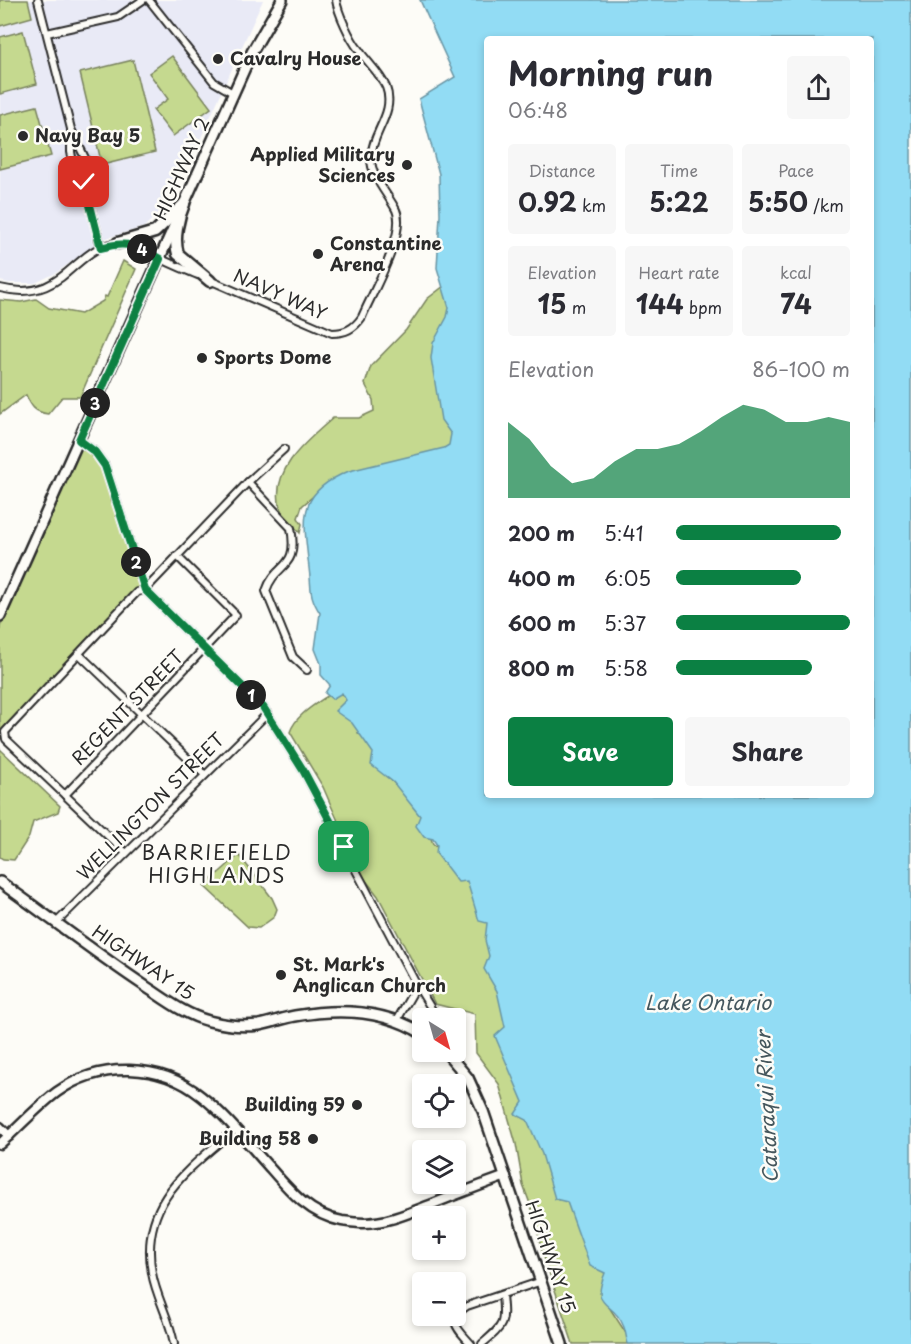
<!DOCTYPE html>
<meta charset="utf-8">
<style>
:root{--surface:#fff;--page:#f7f7f7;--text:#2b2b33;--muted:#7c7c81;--accent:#0b8043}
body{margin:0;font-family:"Playpen Sans",sans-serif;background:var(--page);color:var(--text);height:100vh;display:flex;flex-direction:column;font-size:22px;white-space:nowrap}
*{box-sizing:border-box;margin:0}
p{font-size:20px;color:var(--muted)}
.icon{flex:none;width:33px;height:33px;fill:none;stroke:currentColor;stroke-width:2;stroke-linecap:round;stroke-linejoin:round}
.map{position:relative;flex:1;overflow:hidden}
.side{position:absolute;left:484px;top:36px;width:390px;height:762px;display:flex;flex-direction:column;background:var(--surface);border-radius:6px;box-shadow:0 3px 9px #0003}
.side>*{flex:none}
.needle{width:39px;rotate:143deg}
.fabs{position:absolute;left:412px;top:1008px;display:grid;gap:12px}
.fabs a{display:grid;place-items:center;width:54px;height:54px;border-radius:6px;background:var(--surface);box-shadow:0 3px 9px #0003;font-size:30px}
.pin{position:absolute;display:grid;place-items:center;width:51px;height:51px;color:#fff;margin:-26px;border-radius:12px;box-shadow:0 3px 9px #0006}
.km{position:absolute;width:30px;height:30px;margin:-15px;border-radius:50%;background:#222;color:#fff;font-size:16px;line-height:30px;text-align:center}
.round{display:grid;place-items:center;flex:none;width:63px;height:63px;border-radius:6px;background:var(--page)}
.overview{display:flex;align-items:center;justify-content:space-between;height:102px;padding:0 24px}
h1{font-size:33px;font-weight:700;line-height:45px}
.figures{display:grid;grid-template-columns:repeat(3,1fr);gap:9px;height:102px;padding:6px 24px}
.figures div{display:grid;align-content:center;border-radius:6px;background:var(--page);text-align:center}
.figures b{font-size:26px;font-weight:700}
.figures small{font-size:16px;font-weight:400}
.figures p{font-size:16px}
.chart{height:168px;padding:12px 24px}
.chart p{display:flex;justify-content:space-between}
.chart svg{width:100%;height:108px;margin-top:6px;fill:var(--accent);opacity:.7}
.button{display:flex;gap:12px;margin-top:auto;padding:12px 24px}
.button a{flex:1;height:69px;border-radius:6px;background:var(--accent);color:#fff;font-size:24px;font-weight:700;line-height:69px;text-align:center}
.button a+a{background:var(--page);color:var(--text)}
ul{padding:0 24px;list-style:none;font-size:20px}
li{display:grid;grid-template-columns:96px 72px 1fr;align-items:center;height:45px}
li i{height:15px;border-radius:8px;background:var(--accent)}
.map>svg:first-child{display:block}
</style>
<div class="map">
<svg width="911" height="1344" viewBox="0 0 911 1344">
<rect width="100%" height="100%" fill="#fdfcf7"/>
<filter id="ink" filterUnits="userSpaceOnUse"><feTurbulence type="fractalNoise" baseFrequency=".0167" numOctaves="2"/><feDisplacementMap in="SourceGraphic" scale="12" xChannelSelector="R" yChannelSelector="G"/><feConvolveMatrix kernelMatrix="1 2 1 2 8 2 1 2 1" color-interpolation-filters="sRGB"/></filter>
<g filter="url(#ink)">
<path fill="#e9eaf6" d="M0,0H263L200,140L161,211L144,227L107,238L92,247L56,273L35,283H9L0,281Z"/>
<g fill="#c5d98f" stroke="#78825d" stroke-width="1.5">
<path d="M0,0H28L32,17L0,26Z"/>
<path d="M23,31L37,84L0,94V37Z"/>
<path d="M172,56L211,108L173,136L153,110L168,99L149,73Z"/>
<path d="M133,60L155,152L102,165L80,73Z"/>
<path d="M37,106L51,156L0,169V115Z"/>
<path d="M123,261L136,269L80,397H62L48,414C34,412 31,406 26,395L0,414V300L21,302L36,299L49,308L81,314L103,301L105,296L107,297Z"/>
<path d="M448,283L458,435L453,453L325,486L302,506L298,518L302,524L300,533C294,525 282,516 280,507C270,469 308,440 333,418H359L374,411L373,400L365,384L371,366L406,330L427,299Z"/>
<path d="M79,440L101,458L145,590L137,592L0,738V627Z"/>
<path d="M333,692L358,699V733L384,755L391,780L402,791L418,801L433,844L447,853L482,886L594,1253L608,1280L609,1307L633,1344H573L541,1248L535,1217L523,1185L516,1144L499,1084L476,1053L475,1014L435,1004L378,896L361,874L323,787L290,732C296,714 318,703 333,692Z"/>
<path d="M0,749L60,806L58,812L33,822L29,837L14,860L3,859L0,857Z"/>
<path d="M239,855L272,898L277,909L274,917L259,928L248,927L204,886Z"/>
</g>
<path fill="#92dcf4" stroke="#6995a4" stroke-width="1.5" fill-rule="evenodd" d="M420,0H911V1344H628C626,1338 626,1331 623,1325C613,1300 590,1310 605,1273L590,1266L567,1202L555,1199L542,1154L527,1120L515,1114L523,1102L495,1036L505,1027L497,991L484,969L489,956L485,940L487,923L479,921L467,881L458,882L436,853L437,845L433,839L424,837L416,826L420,816L393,782L371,765L373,753L352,723L335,711L346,700L342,693L332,699L325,693L330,685L321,675V664L315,649L320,613C308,594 312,589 309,568C304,520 295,493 349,471L444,448L449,445L451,434L441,420L431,358L433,343L447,317L449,308L437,268L440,215L439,174L419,99L455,77ZM488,39H872V795H488Z"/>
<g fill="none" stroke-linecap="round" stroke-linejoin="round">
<defs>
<g id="minor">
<path d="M38,0L71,129L85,158L84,182"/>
<path d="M149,0L214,82L233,93"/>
<path d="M47,33L118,17L143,0"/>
<path d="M71,130V152L73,162L84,182L101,247"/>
<path d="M207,279L332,333C345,333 354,329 362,317C372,293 407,233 396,210C388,194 370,176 371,157C372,132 396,113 386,87C380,73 367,62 359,50C350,39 338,13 336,0"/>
<path d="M0,288C68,305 73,243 121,243C135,243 147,252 159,258C172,264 185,270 198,275"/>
<path d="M79,440L95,452L105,466L145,590L263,707L303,770L415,982L437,1018"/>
<path d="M248,482L291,528C299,571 276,561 266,591L293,657L307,670"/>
<path d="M79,654L205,775"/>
<path d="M65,795L236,615L177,556"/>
<path d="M126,853L6,739L5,732L115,615L137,592L145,590L248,482L284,449"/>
<path d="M57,922L267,714"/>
<path d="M397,1020L412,994L414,982"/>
<path d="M174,1344C170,1319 156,1297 152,1273C139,1202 188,1170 235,1129"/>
<path d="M471,1344C458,1329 445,1320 467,1306L542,1281"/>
<path d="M482,1344C504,1325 505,1325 502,1295"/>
</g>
<g id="tertiary">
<path d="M0,1127L9,1136"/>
<path d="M0,1144C19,1127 37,1107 57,1092C100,1061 160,1063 201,1096C227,1116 248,1144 270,1168C290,1191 310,1215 342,1221C349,1222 357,1223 364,1223C387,1223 409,1213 430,1205C455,1195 481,1185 506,1176"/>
</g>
<g id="secondary">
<path d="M184,204L252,52L282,0"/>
<path d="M0,616L175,224"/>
<path d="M0,882C48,916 95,953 145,986C165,999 185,1015 209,1021C225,1025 243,1027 259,1025C271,1023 283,1018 295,1016C339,1008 384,1009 423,1034"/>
<path d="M446,1052L468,1078L483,1111L562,1344"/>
</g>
<g id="primary">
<path d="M184,204C178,218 173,238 178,254L210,281"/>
<path d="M118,243L155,232L182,206"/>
</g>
</defs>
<use href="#minor" stroke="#2b2b2b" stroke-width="10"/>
<use href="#tertiary" stroke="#2b2b2b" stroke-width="13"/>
<use href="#secondary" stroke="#2b2b2b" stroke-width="14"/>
<use href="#primary" stroke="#2b2b2b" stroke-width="15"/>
<use href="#minor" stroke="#fdfcf7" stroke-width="6"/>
<use href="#tertiary" stroke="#fdfcf7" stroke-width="8"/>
<use href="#secondary" stroke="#fdfcf7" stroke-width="9"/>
<use href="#primary" stroke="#fdfcf7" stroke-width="10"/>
</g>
</g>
<g fill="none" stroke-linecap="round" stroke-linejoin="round" filter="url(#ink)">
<defs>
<path id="route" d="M84,182L101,248C127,240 138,246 160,259L79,440L95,452L105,466L145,590L263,707L303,770L344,847"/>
</defs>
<use href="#route" stroke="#fff" stroke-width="12"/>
<use href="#route" stroke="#0b8043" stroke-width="8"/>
</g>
<g fill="#2b2b2b" stroke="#fdfcf7" stroke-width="2">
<circle cx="218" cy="59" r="6"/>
<circle cx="23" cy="136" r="6"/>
<circle cx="407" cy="165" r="6"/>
<circle cx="318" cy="254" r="6"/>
<circle cx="202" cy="358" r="6"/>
<circle cx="281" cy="975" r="6"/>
<circle cx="357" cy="1105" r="6"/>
<circle cx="313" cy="1139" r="6"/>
</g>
<g text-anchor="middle" stroke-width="5" stroke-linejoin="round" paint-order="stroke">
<g font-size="18" font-weight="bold" fill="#2b2b2b" stroke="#fdfcf7" text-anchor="start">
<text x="230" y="65">Cavalry House</text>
<text x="35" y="142">Navy Bay 5</text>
<text x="395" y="161" text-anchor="end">Applied Military<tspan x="395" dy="21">Sciences</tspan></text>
<text x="330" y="250">Constantine<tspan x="330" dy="21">Arena</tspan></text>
<text x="214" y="364">Sports Dome</text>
<text x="293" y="971">St. Mark's<tspan x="293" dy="21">Anglican Church</tspan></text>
<text x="345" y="1111" text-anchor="end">Building 59</text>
<text x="301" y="1145" text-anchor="end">Building 58</text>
</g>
<g font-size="18" fill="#2b2b2b" stroke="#fdfcf7">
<text transform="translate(182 169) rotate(-66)" y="6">HIGHWAY 2</text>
<text transform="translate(280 295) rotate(24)" y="6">NAVY WAY</text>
<text transform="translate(128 708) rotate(-46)" y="6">REGENT STREET</text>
<text transform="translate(151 807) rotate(-45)" y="6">WELLINGTON STREET</text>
<text transform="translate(143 963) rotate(34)" y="6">HIGHWAY 15</text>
<text transform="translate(550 1257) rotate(71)" y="6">HIGHWAY 15</text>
</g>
<g font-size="20" letter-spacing="1.5" fill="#2b2b2b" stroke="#fdfcf7">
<text x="217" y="860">BARRIEFIELD<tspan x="217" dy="23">HIGHLANDS</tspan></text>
</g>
<g font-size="20" font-style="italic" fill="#45575d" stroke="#fdfcf7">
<text x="708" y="1010">Lake Ontario</text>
<text transform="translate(767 1107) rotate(-93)" y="7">Cataraqui River</text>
</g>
</g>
</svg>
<div class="fabs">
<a><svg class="needle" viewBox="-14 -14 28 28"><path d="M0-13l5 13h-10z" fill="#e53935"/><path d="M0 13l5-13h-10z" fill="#7c7c81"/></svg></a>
<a><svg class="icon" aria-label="locate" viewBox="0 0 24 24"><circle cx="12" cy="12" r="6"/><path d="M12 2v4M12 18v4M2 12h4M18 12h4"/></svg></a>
<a><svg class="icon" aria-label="layers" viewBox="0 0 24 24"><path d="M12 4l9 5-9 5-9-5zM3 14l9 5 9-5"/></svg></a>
<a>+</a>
<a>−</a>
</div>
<div class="pin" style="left:344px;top:847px;background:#1e9e55"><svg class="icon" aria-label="arrive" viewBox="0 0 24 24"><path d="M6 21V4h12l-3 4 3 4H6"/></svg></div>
<div class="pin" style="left:84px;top:182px;background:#d93025"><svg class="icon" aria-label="check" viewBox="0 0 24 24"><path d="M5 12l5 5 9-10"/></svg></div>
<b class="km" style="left:251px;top:695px">1</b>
<b class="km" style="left:136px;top:562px">2</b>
<b class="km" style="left:95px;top:403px">3</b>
<b class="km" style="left:142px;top:249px">4</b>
<section class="side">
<div class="overview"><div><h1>Morning run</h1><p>06:48</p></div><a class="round"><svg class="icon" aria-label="share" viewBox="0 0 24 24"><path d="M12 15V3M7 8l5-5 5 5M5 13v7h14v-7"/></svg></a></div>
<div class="figures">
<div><p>Distance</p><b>0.92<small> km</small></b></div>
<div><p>Time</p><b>5:22</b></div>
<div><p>Pace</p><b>5:50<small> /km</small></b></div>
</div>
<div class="figures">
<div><p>Elevation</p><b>15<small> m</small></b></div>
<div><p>Heart rate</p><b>144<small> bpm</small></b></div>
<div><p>kcal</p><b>74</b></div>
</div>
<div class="chart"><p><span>Elevation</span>86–100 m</p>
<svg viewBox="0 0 160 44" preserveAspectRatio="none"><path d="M0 44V13L10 20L20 31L30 38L40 36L50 29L60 24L70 24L80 22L90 17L100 11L110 6L120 8L130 13L140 13L150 11L160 13V44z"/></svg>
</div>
<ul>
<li><b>200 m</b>5:41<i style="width:95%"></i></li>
<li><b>400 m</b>6:05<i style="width:72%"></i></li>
<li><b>600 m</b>5:37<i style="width:100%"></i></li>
<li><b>800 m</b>5:58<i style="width:78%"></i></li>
</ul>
<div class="button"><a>Save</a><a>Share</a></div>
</section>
</div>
